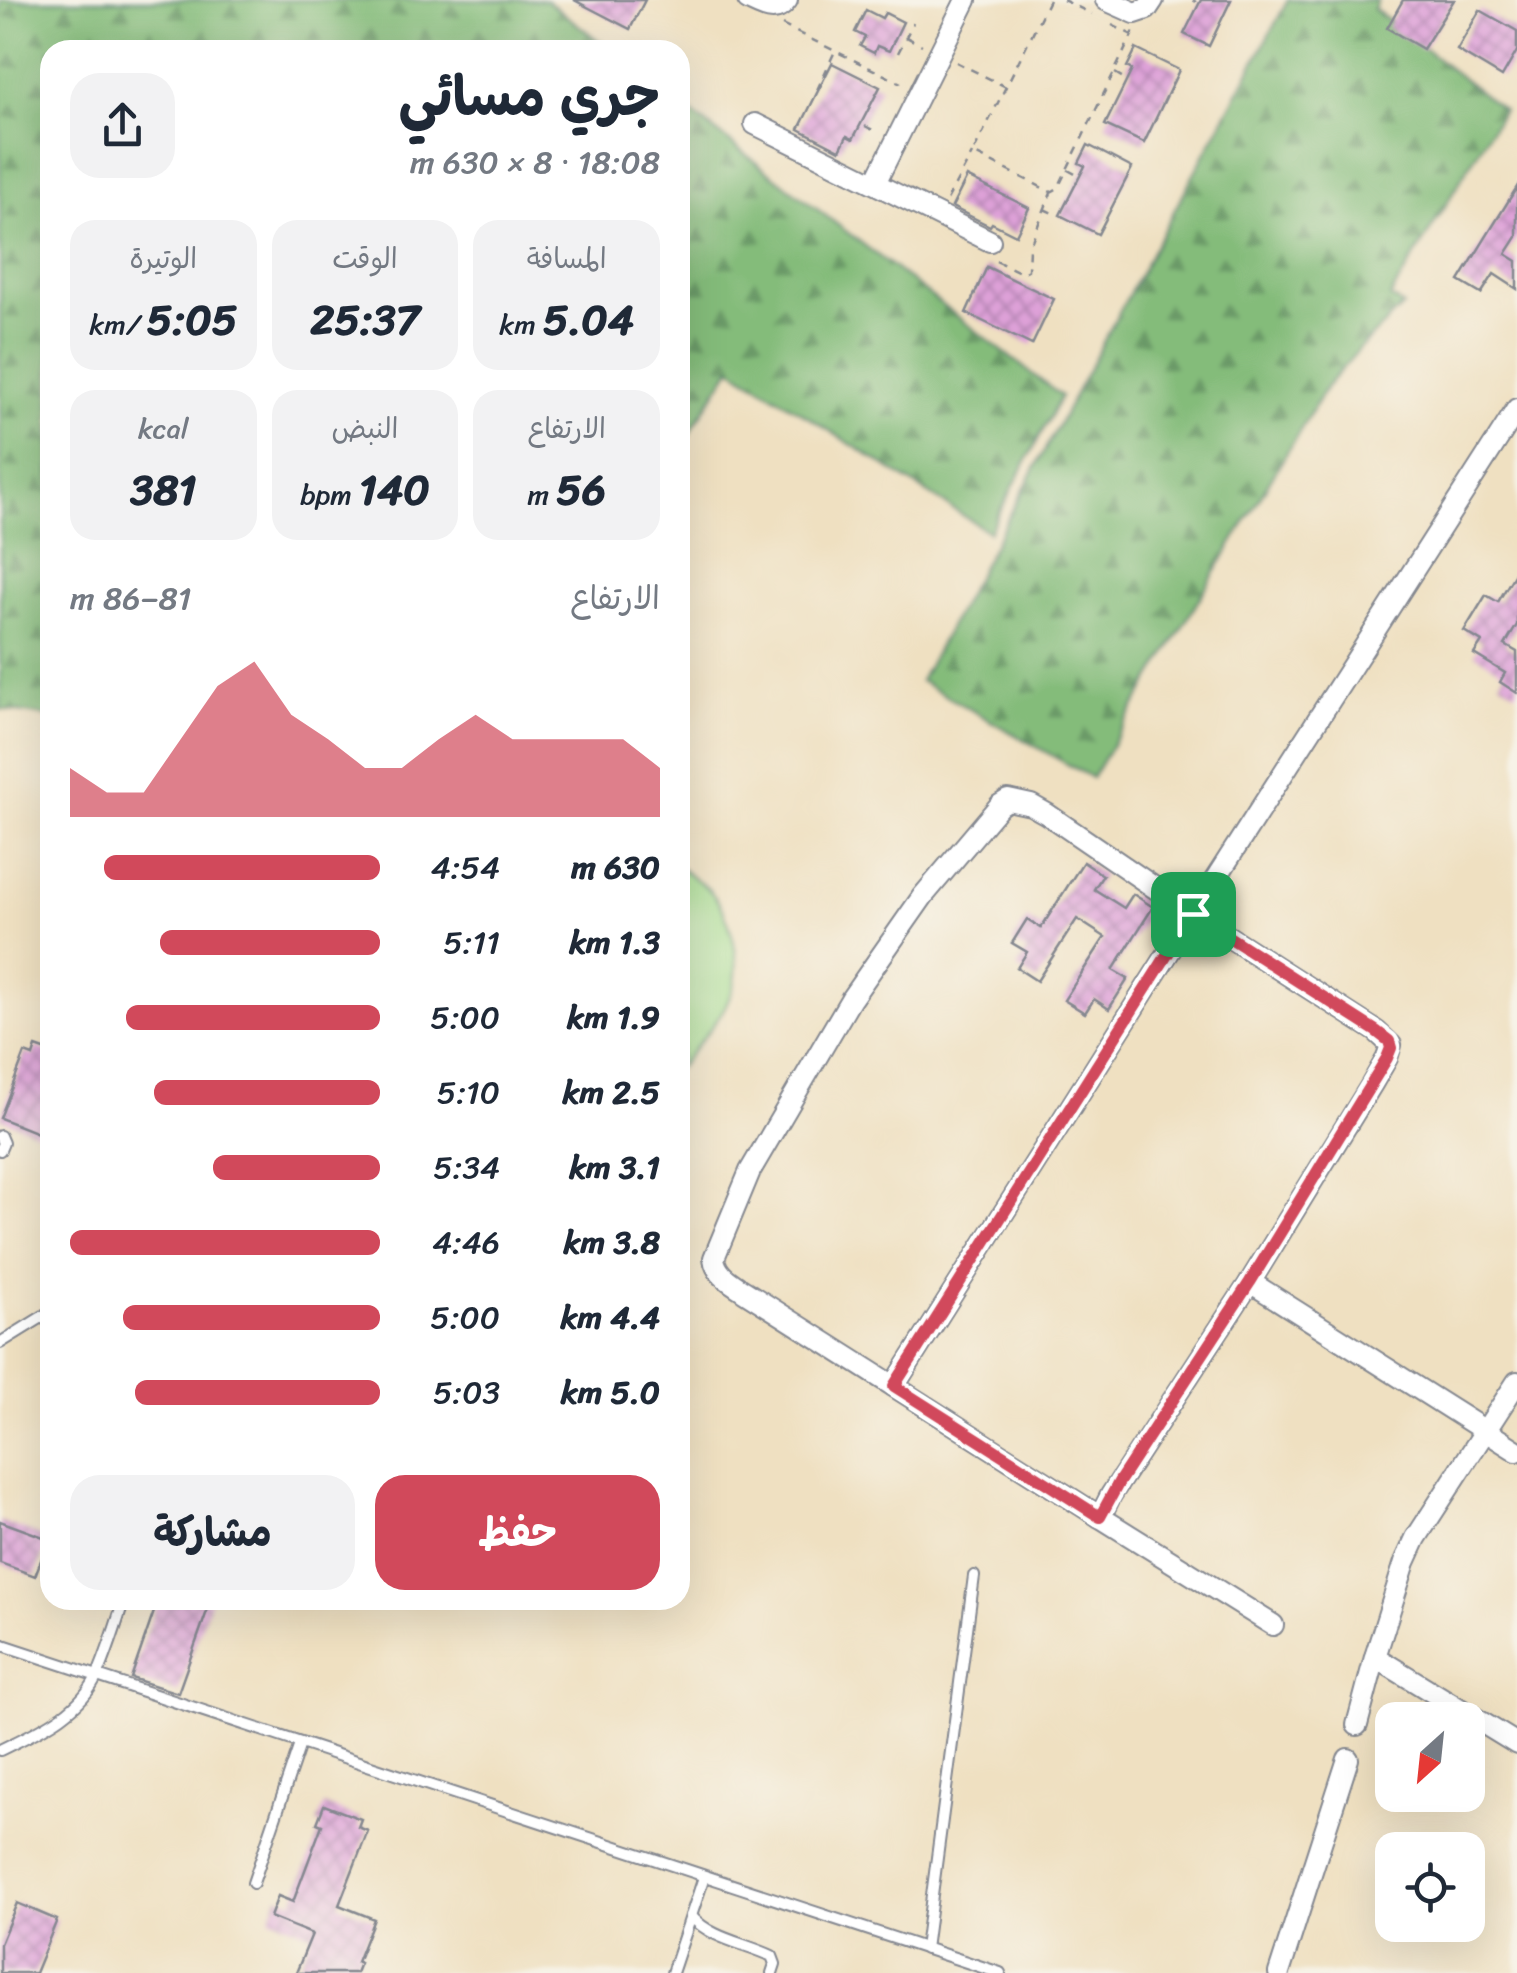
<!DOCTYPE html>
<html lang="ar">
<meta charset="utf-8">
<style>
:root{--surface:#fff;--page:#f2f2f3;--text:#1f2937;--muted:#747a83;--accent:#d1495b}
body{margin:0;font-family:Sriracha,"Playpen Sans Arabic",sans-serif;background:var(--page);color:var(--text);direction:rtl;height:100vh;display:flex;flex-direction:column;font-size:38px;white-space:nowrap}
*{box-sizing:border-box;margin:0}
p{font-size:32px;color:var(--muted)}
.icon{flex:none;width:55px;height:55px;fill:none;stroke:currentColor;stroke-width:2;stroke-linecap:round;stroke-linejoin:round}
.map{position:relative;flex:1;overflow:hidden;direction:ltr}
.details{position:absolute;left:40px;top:40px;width:650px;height:1570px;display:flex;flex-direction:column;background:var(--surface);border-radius:30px;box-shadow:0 10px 40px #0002;direction:rtl}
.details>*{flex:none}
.needle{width:65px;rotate:207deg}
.controls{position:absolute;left:1375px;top:1702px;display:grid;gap:20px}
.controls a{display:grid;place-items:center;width:110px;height:110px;border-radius:20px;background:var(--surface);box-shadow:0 10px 40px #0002;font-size:50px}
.pin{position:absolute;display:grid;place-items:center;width:85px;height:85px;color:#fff;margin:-42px;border-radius:20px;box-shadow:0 5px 15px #0006}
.round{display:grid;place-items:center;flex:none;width:105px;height:105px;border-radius:30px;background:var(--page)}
.summary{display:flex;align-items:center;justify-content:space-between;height:170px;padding:0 30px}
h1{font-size:55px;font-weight:700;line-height:75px}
.figures{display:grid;grid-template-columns:repeat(3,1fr);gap:15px;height:170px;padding:10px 30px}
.figures div{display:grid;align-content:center;border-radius:25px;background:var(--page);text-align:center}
.figures b{font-size:42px;font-weight:700}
.figures small{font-size:28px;font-weight:400}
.figures p{font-size:28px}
.chart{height:280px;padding:20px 30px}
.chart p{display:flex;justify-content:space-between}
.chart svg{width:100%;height:180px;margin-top:10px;fill:var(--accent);opacity:.7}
.action{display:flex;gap:20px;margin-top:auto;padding:20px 30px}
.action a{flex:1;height:115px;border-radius:30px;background:var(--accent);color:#fff;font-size:40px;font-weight:700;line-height:115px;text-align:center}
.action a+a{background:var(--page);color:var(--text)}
ul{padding:0 30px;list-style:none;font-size:32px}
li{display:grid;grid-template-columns:160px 120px 1fr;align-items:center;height:75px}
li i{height:25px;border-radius:12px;background:var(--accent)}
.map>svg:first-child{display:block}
</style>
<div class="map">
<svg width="1517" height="1973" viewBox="0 0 1517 1973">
<defs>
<pattern id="forest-firs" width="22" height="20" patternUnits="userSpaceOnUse" patternTransform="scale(2.5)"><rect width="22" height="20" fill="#84bc7a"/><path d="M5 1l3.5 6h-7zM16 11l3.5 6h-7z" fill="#6b9967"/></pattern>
<pattern id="building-cross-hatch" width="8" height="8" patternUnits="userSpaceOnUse" patternTransform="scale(2.5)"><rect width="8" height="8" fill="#dea1d8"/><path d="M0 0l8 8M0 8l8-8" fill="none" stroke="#b384b2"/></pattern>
</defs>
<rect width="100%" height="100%" fill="#f7f3e8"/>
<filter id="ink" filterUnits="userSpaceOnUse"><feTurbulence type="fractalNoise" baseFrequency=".01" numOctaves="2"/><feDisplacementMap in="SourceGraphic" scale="20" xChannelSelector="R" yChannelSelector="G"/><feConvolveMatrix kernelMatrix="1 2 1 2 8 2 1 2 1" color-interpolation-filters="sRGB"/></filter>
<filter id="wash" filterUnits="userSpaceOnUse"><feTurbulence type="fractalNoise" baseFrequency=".0048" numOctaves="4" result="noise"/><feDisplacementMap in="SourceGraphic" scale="40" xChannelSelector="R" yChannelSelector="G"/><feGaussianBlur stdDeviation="2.25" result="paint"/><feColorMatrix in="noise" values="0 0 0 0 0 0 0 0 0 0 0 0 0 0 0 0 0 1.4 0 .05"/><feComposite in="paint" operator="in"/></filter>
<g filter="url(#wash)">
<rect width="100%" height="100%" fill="#efe0c1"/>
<g fill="url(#forest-firs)" stroke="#50766c" stroke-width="2.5">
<path d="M0,0H546L611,50H50V717L0,709Z"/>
<path d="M1288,0H1378L1374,9L1503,110L1390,297L1403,306L1362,346L1326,387L1092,778L920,681Z"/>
<path d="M680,104L1061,396L989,532L731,368L680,448Z"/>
</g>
<path fill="#a5dd8f" stroke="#608676" stroke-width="2.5" d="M680,868C691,875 702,883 711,892C731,915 742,960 733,989C725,1015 696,1045 680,1067Z"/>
<g id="blocks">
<g fill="url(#building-cross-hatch)">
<path d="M574,0H645L630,29Z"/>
<path d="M1201,0H1231L1209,46L1184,34Z"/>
<path d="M1403,0H1454L1423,49L1387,28Z"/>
<path d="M866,10L882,18L885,13L903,22L889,51L877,46L874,53L860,46L865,37L855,32Z"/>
<path d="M1480,10L1517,31V51L1502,77L1457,50Z"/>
<path d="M1136,49L1179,70L1144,143L1105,125L1132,70L1127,67Z"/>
<path d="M832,63L880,87L853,139L847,136L840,150L799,129Z"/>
<path d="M1088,145L1132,168L1098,234L1060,215L1085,166L1079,163Z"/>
<path d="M967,177L1029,208L1016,235L992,223L990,226L952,207Z"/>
<path d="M1517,187V237L1506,254L1517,261V289L1494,274L1481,294L1459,281Z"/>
<path d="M987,267L1054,299L1032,345L966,313Z"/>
<path d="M1517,570V625L1505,645L1517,652V693L1500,682L1505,673L1474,654L1482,642L1464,631L1486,595L1498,602Z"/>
<path d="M1083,862L1103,875L1094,889L1124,908L1133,894L1153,907L1113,970L1128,979L1109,1009L1094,999L1085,1013L1064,1000L1105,937L1077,919L1037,981L1017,968L1027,952L1012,943L1027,919L1041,928Z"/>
<path d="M36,1047L50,1052V1138L0,1118L25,1053L33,1056Z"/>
<path d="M0,1521L49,1539L35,1576L0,1563Z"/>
<path d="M158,1600H211L178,1693L131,1678Z"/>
<path d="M324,1805L361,1819L358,1827L368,1831L339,1905L374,1919L357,1962L360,1963L356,1973H296L312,1934L270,1917L278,1896L293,1902L322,1825L317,1823Z"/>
<path d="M17,1903L57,1920L35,1973H0V1944Z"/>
</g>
</g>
</g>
<g filter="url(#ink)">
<use href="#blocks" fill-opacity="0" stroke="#858890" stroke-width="2.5"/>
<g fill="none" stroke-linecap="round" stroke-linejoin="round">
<defs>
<g id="service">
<path d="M0,1136L3,1143L0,1150"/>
<path d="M0,1343L50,1312"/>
<path d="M0,1644L1000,1973"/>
<path d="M0,1750C36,1732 80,1714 98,1674C108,1651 116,1625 124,1600"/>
<path d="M253,1883L300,1744"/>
<path d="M691,1916C711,1939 745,1943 772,1956L775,1964L772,1973"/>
<path d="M925,1949L974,1576"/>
<path d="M672,1973L704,1877"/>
</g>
<g id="minor">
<path d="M748,0C763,7 776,16 787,0"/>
<path d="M1106,0L1135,13L1147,9L1153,0"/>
<path d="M755,124L990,241"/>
<path d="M875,183L966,0"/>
<path d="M1008,800L1031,805L1047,814L1193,914L1376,1031L1391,1045L1387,1058L1372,1084L1250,1282L1111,1495L1100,1517L744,1291C731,1282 716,1275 714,1258L750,1171L851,999L923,896L1000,805Z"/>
<path d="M1250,1282L1517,1451"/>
<path d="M1517,1382L1416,1538L1405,1562L1375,1657L1517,1744"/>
<path d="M894,1386L1193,914L1517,409"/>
<path d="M1100,1517L1273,1625"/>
<path d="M1357,1725L1375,1657"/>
<path d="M1279,1973L1348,1759"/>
</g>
</defs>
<use href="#service" stroke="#858890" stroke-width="14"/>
<use href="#minor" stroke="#858890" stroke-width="24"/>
<g stroke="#858890" stroke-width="2.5" stroke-dasharray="8 8" stroke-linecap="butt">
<path d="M1049,0L973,153L1051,192L1058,188L1135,29"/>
<path d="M1063,0L1092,14"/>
<path d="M1193,0L1196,2"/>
<path d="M782,25L901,83"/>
<path d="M1112,25L1132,35"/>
<path d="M906,37L922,45"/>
<path d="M898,53L913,23"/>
<path d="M956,62L1006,87"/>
<path d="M1115,73L1125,79"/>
<path d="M817,90L835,51"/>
<path d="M865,126L877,132"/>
<path d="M1068,170L1079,176"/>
<path d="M947,200L972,154"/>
<path d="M1044,209L1057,215"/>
<path d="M996,261L1022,273L1028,270L1029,248L1051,193"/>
</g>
<use href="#service" stroke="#fff" stroke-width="10"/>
<use href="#minor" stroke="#fff" stroke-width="20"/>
</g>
</g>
<g fill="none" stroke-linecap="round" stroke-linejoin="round" filter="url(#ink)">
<defs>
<path id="route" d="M1193,914L1376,1031L1389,1041L1391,1048L1387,1058L1250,1282L1119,1482L1100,1517L894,1386Z"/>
</defs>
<use href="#route" stroke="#fff" stroke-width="20"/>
<use href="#route" stroke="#d1495b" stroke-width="12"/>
</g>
</svg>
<div class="controls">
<a><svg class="needle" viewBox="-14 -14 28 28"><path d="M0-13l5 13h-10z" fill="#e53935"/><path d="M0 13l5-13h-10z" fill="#747a83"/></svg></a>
<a><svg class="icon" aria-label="locate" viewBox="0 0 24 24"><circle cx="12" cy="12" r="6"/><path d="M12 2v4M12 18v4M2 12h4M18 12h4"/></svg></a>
</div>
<div class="pin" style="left:1193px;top:914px;background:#1e9e55"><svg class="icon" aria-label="arrive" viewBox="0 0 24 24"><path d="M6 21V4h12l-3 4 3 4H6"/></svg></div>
<section class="details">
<div class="summary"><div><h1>جري مسائي</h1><p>18:08 · 8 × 630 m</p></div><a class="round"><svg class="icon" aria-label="share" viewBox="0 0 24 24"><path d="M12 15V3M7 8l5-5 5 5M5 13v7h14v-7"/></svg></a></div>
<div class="figures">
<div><p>المسافة</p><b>5.04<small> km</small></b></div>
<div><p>الوقت</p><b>25:37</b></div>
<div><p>الوتيرة</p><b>5:05<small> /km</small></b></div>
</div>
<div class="figures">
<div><p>الارتفاع</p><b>56<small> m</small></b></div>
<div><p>النبض</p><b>140<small> bpm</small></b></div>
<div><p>kcal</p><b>381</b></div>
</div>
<div class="chart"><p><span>الارتفاع</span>81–86 m</p>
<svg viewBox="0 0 160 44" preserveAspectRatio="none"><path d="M0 44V32L10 38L20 38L30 25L40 12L50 6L60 19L70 25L80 32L90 32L100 25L110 19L120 25L130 25L140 25L150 25L160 32V44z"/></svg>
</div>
<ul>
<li><b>630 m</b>4:54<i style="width:89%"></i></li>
<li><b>1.3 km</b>5:11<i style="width:71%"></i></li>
<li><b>1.9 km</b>5:00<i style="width:82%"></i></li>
<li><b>2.5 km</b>5:10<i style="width:73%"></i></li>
<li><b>3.1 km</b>5:34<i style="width:54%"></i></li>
<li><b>3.8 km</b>4:46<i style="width:100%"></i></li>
<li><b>4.4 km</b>5:00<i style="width:83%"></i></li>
<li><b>5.0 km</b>5:03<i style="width:79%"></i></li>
</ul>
<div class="action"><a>حفظ</a><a>مشاركة</a></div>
</section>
</div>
